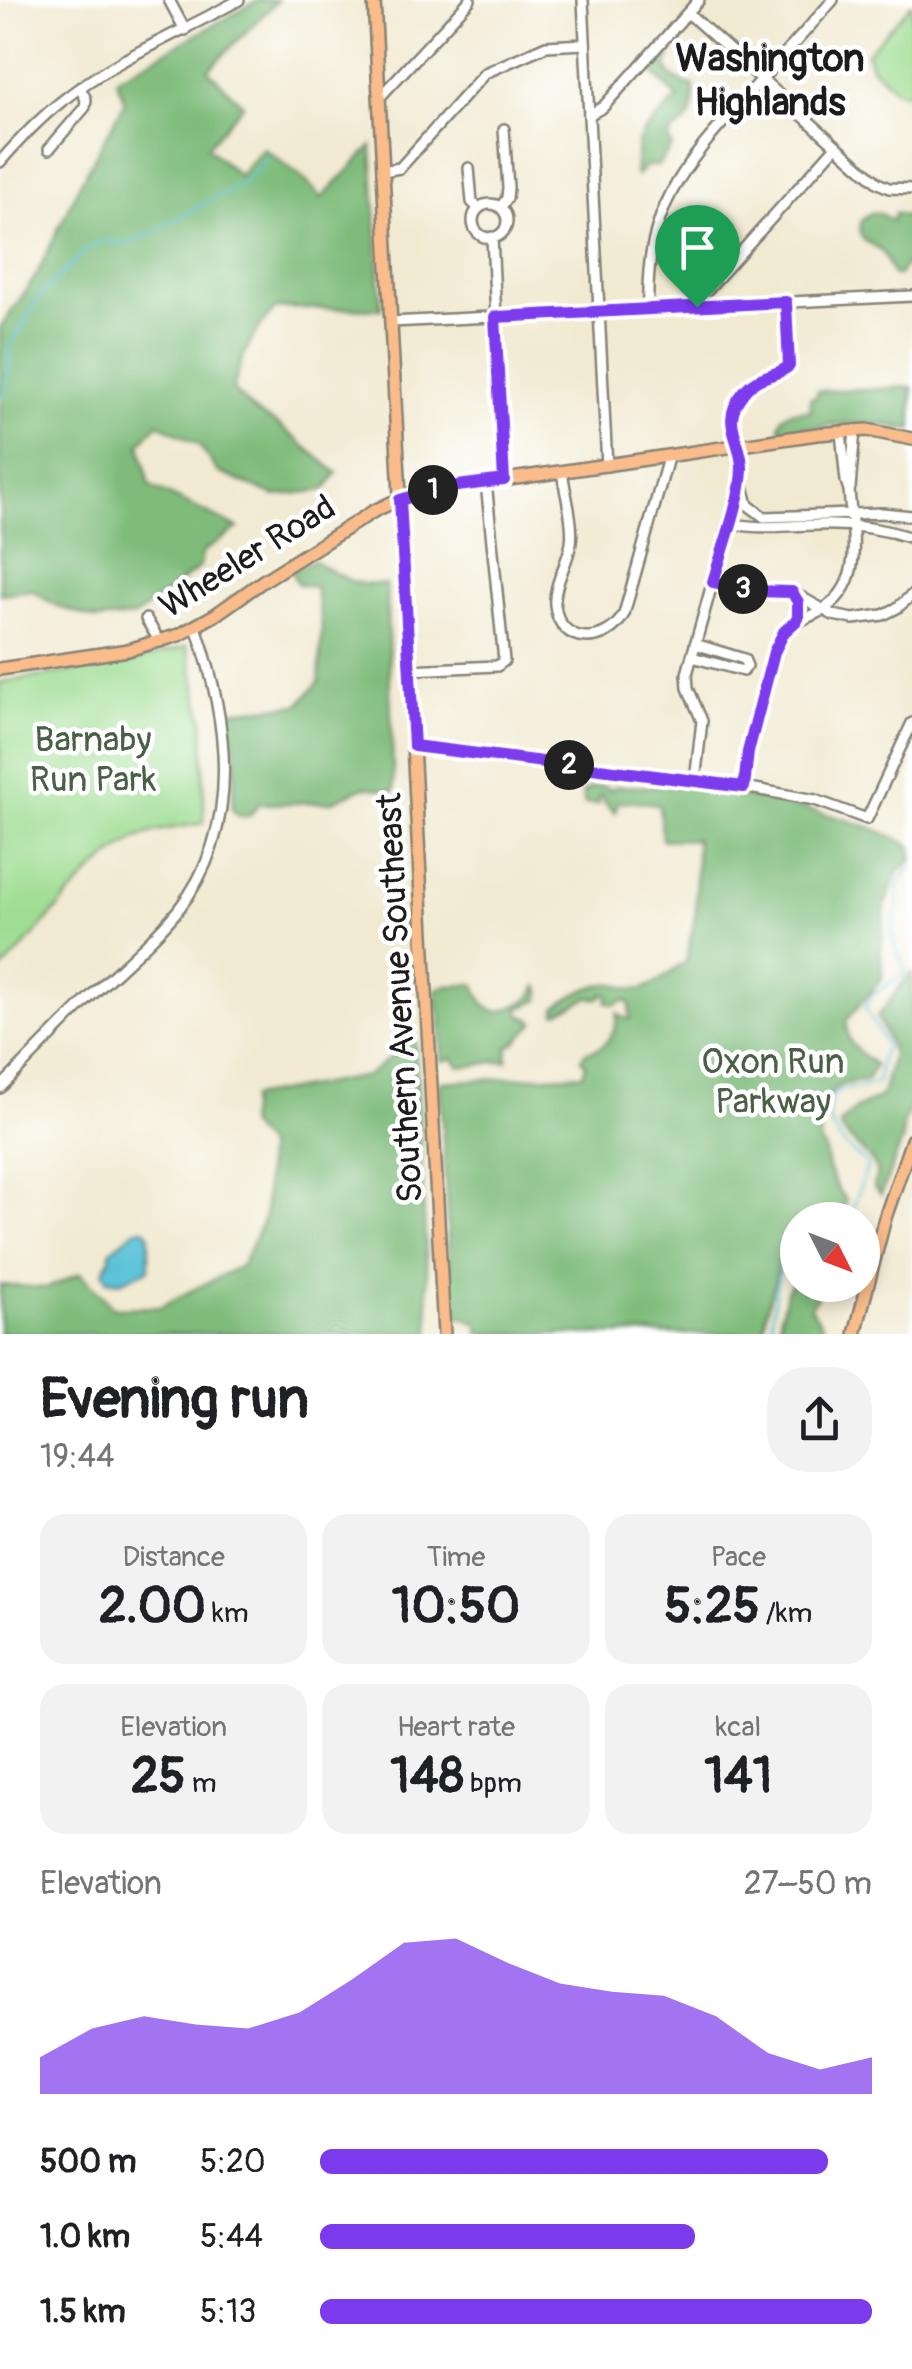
<!DOCTYPE html>
<meta charset="utf-8">
<style>
:root{--surface:#fff;--page:#f2f2f2;--text:#202124;--muted:#757577;--accent:#7c3aed}
body{margin:0;font-family:Pangolin,sans-serif;background:var(--page);color:var(--text);height:100vh;display:flex;flex-direction:column;font-size:38px;white-space:nowrap}
*{box-sizing:border-box;margin:0}
p{font-size:32px;color:var(--muted)}
.icon{flex:none;width:55px;height:55px;fill:none;stroke:currentColor;stroke-width:2;stroke-linecap:round;stroke-linejoin:round}
.map{position:relative;height:1334px;overflow:hidden}
.side{display:flex;flex-direction:column;background:var(--surface);flex:1}
.side>*{flex:none}
.needle{width:65px;rotate:132deg}
.controls{position:absolute;left:780px;top:1202px;display:grid;gap:20px}
.controls a{display:grid;place-items:center;width:100px;height:100px;border-radius:50%;background:var(--surface);box-shadow:0 5px 15px #0003;font-size:50px}
.pin{position:absolute;display:grid;place-items:center;width:85px;height:85px;color:#fff;margin:-102px -42px;border-radius:50% 50% 50% 0;rotate:-45deg;box-shadow:0 0 10px #0007}
.pin .icon{rotate:45deg}
.km{position:absolute;width:50px;height:50px;margin:-25px;border-radius:50%;background:#222;color:#fff;font-size:28px;line-height:50px;text-align:center}
.round{display:grid;place-items:center;flex:none;width:105px;height:105px;border-radius:40px;background:var(--page)}
.summary{display:flex;align-items:center;justify-content:space-between;height:170px;padding:0 40px}
h1{font-size:55px;font-weight:800;line-height:75px}
.metrics{display:grid;grid-template-columns:repeat(3,1fr);gap:15px;height:170px;padding:10px 40px}
.metrics div{display:grid;align-content:center;border-radius:25px;background:var(--page);text-align:center}
.metrics b{font-size:50px;font-weight:800}
.metrics small{font-size:28px;font-weight:400}
.metrics p{font-size:28px}
.chart{height:280px;padding:20px 40px}
.chart p{display:flex;justify-content:space-between}
.chart svg{width:100%;height:180px;margin-top:10px;fill:var(--accent);opacity:.7}
ul{padding:0 40px;list-style:none;font-size:32px}
li{display:grid;grid-template-columns:160px 120px 1fr;align-items:center;height:75px}
li i{height:25px;border-radius:12px;background:var(--accent)}
.map>svg:first-child{display:block}
</style>
<div class="map">
<svg width="912" height="1334" viewBox="0 0 912 1334">
<rect width="100%" height="100%" fill="#fff"/>
<filter id="ink" filterUnits="userSpaceOnUse"><feTurbulence type="fractalNoise" baseFrequency=".01" numOctaves="2"/><feDisplacementMap in="SourceGraphic" scale="20" xChannelSelector="R" yChannelSelector="G"/><feConvolveMatrix kernelMatrix="1 2 1 2 8 2 1 2 1" color-interpolation-filters="sRGB"/></filter>
<filter id="wash" filterUnits="userSpaceOnUse"><feTurbulence type="fractalNoise" baseFrequency=".0048" numOctaves="4" result="noise"/><feDisplacementMap in="SourceGraphic" scale="40" xChannelSelector="R" yChannelSelector="G"/><feGaussianBlur stdDeviation="2.25" result="paint"/><feColorMatrix in="noise" values="0 0 0 0 0 0 0 0 0 0 0 0 0 0 0 0 0 1.4 0 .05"/><feComposite in="paint" operator="in"/></filter>
<g filter="url(#wash)">
<rect width="100%" height="100%" fill="#f1ead1"/>
<g fill="#9fdd92" stroke="#5e7c57" stroke-width="2.5">
<path d="M912,4V91L903,93L897,91L871,67L867,53Z"/>
<path d="M187,646L203,719L204,823C185,827 160,828 142,836C89,861 43,930 0,972V682L120,665Z"/>
</g>
<g fill="#7fbc7c" stroke="#4e6c4c" stroke-width="2.5">
<path d="M259,0H278L208,70L243,105L207,147L239,176L263,148L303,178L322,198L372,146L381,309L276,308C250,335 242,355 233,390L254,411L280,426L337,473L324,490L275,496L218,472L199,445L158,423L140,444L150,486L238,528L202,553L200,567L134,617L97,620L57,606L31,590L0,594V328L36,276L80,183L125,102L116,79Z"/>
<path d="M664,52L670,56C669,60 666,65 667,69C670,78 685,84 693,85L694,87C694,115 693,120 670,134L669,142L672,146L658,166H646L637,176L635,174L638,143L643,133L678,98L651,71Z"/>
<path d="M871,213H879L892,221L895,213L912,218L909,260L899,275H893C889,268 887,258 882,252C872,240 855,245 861,221Z"/>
<path d="M912,387V430C860,418 832,425 781,431L780,424L783,416L790,412L811,410L810,398L816,397L818,391Z"/>
<path d="M313,560C340,576 354,588 386,584L394,791L364,787L331,802L259,804L249,816H239L232,809L236,755L228,711L298,705L319,682L322,624L315,587L298,584L291,572Z"/>
<path d="M602,786L611,790L616,786C634,788 652,786 671,786C729,789 785,803 840,818C864,825 890,833 912,847V861L899,870L885,904L881,953L882,978L846,1021C847,1047 857,1050 875,1065L867,1080C859,1082 849,1082 842,1085C820,1092 821,1124 820,1142C828,1151 825,1157 828,1168C832,1179 837,1191 846,1200L841,1218V1220H798L797,1235C775,1249 780,1264 774,1285C768,1302 764,1316 763,1334H479L478,1324L467,1318L452,1315L440,1082L583,1074L586,1064L581,1059L586,1052C605,1050 617,1033 617,1013L626,1019H630V1003L625,1000C617,1004 613,1006 606,1002L609,996L603,993L600,998H588L560,1012L556,1013V1008C569,996 595,982 614,984C622,985 628,991 637,990C654,988 671,971 686,962L696,911V839L662,840L659,806C647,800 632,802 618,802L615,813L605,803L602,795L599,797V804H585L582,793L591,788Z"/>
<path d="M912,973V1103L903,1126L902,1141L881,1195L874,1188L877,1172L874,1163L841,1130L840,1124L857,1108L878,1099L882,1095L892,1056L889,1043L877,1016C891,1003 897,986 912,973Z"/>
<path d="M471,984L475,985C484,1007 490,1019 515,1006C530,999 529,1001 538,986L541,991L539,1000L519,1009L521,1015L533,1020L534,1023L515,1043L508,1047L507,1061C488,1060 478,1068 459,1066L453,1058L443,1061L441,1059V1019L436,1000V990C444,983 461,987 471,984Z"/>
<path d="M415,1038L430,1334H0V1285L48,1288L80,1273L114,1308L159,1307L242,1265L265,1216L266,1146L247,1124L251,1097L367,1076Z"/>
<path d="M797,1276L798,1285H825L817,1291V1297L810,1307L827,1334H777L786,1292Z"/>
</g>
<path fill="#5bc2d8" stroke="#3c6f7a" stroke-width="2.5" d="M138,1229H144L149,1233V1269L120,1282L107,1280L103,1271L110,1259V1251Z"/>
<g fill="none" stroke-linecap="round" stroke-linejoin="round">
<g stroke="#5bc2d8" stroke-width="2.5">
<path d="M0,399L9,377V349L40,296L86,250L105,240L125,245L145,236L236,187L251,176L269,156"/>
<path d="M849,1220L868,1164C851,1152 826,1132 829,1108C829,1102 833,1097 835,1092C850,1086 864,1090 878,1081L881,1057L886,1045L865,1008L870,996L906,973C903,963 897,953 894,943C890,931 896,922 897,911C899,892 895,880 912,867"/>
<path d="M770,1334C775,1306 774,1258 798,1240"/>
</g>
</g>
</g>
<g filter="url(#ink)">
<g fill="none" stroke-linecap="round" stroke-linejoin="round">
<defs>
<g id="minor">
<path d="M169,0L185,30"/>
<path d="M583,0L607,466"/>
<path d="M688,13L878,183L889,188L912,189"/>
<path d="M379,98L470,0"/>
<path d="M589,115L603,107L699,0"/>
<path d="M49,149L85,107L86,99L80,88"/>
<path d="M0,162C19,140 39,119 62,101C114,59 180,33 239,0"/>
<path d="M469,168L472,202L479,208"/>
<path d="M382,171L400,168L485,73L546,46L585,44"/>
<circle cx="490" cy="221" r="17"/>
<path d="M501,207L507,198L508,188L504,129"/>
<path d="M492,237L504,480"/>
<path d="M697,307L699,299L836,146"/>
<path d="M648,309C645,210 681,168 745,98C774,66 804,33 833,0"/>
<path d="M391,322L912,296"/>
<path d="M562,472C565,492 574,523 571,543C568,563 553,585 555,605C559,646 607,646 624,614L668,458"/>
<path d="M742,482L748,505L764,517L882,513L912,516"/>
<path d="M850,488L855,430"/>
<path d="M730,523C760,530 787,525 817,525C850,524 881,528 912,538"/>
<path d="M713,582L753,591L792,592L833,615L853,619L883,615L897,608L912,595"/>
<path d="M146,619L160,642"/>
<path d="M692,657L743,671L747,666L744,659L695,644"/>
<path d="M409,670L497,666L504,661L486,482"/>
<path d="M414,746L744,787L815,800L867,819L912,723"/>
<path d="M695,781L702,721L688,688L687,674L741,480C745,442 715,413 753,383C764,374 779,375 789,366L786,303"/>
<path d="M744,787C748,753 756,721 765,687C769,670 771,651 782,636C791,622 806,619 821,611C866,584 852,534 849,490L846,481L841,432"/>
<path d="M0,1088C30,1058 60,1026 91,996C120,968 152,942 178,910C243,828 228,719 196,627"/>
</g>
<g id="major">
<path d="M374,0L444,1334"/>
<path d="M0,669L128,650L179,635L215,615L263,581L374,511L391,503L429,491L817,434L867,430L912,439"/>
<path d="M855,1334L885,1218L912,1140"/>
</g>
</defs>
<use href="#minor" stroke="#868376" stroke-width="14"/>
<use href="#major" stroke="#868376" stroke-width="16"/>
<use href="#minor" stroke="#fff" stroke-width="9"/>
<use href="#major" stroke="#f9bc8a" stroke-width="11"/>
</g>
</g>
<g fill="none" stroke-linecap="round" stroke-linejoin="round" filter="url(#ink)">
<defs>
<path id="route" d="M786,302L789,366C775,378 758,373 743,393C719,423 742,439 742,468C742,497 722,551 713,582L753,591L792,592L798,602V619L784,632L774,652L748,752L744,787L414,746L400,500L442,488L504,480L495,317Z"/>
</defs>
<use href="#route" stroke="#fff" stroke-width="20"/>
<use href="#route" stroke="#7c3aed" stroke-width="12"/>
</g>
<g text-anchor="middle" stroke-width="9" stroke-linejoin="round" paint-order="stroke">
<g font-size="35" fill="#1c1c1c" stroke="#fff">
<text transform="translate(247 556) rotate(-32)" y="12">Wheeler Road</text>
<text transform="translate(399 998) rotate(-93)" y="12">Southern Avenue Southeast</text>
</g>
<g font-size="35" fill="#4a6045" stroke="#fff">
<text x="93" y="751">Barnaby<tspan x="93" dy="40">Run Park</tspan></text>
<text x="773" y="1073">Oxon Run<tspan x="773" dy="40">Parkway</tspan></text>
</g>
<g font-size="38" font-weight="bold" fill="#1c1c1c" stroke="#fff">
<text x="770" y="71">Washington<tspan x="770" dy="44">Highlands</tspan></text>
</g>
</g>
</svg>
<div class="controls">
<a><svg class="needle" viewBox="-14 -14 28 28"><path d="M0-13l5 13h-10z" fill="#e53935"/><path d="M0 13l5-13h-10z" fill="#757577"/></svg></a>
</div>
<div class="pin" style="left:697px;top:307px;background:#1e9e55"><svg class="icon" aria-label="arrive" viewBox="0 0 24 24"><path d="M6 21V4h12l-3 4 3 4H6"/></svg></div>
<b class="km" style="left:433px;top:490px">1</b>
<b class="km" style="left:569px;top:765px">2</b>
<b class="km" style="left:743px;top:589px">3</b>
</div>
<section class="side">
<div class="summary"><div><h1>Evening run</h1><p>19:44</p></div><a class="round"><svg class="icon" aria-label="share" viewBox="0 0 24 24"><path d="M12 15V3M7 8l5-5 5 5M5 13v7h14v-7"/></svg></a></div>
<div class="metrics">
<div><p>Distance</p><b>2.00<small> km</small></b></div>
<div><p>Time</p><b>10:50</b></div>
<div><p>Pace</p><b>5:25<small> /km</small></b></div>
</div>
<div class="metrics">
<div><p>Elevation</p><b>25<small> m</small></b></div>
<div><p>Heart rate</p><b>148<small> bpm</small></b></div>
<div><p>kcal</p><b>141</b></div>
</div>
<div class="chart"><p><span>Elevation</span>27–50 m</p>
<svg viewBox="0 0 160 44" preserveAspectRatio="none"><path d="M0 44V35L10 28L20 25L30 27L40 28L50 24L60 16L70 7L80 6L90 12L100 17L110 19L120 20L130 25L140 34L150 38L160 35V44z"/></svg>
</div>
<ul>
<li><b>500 m</b>5:20<i style="width:92%"></i></li>
<li><b>1.0 km</b>5:44<i style="width:68%"></i></li>
<li><b>1.5 km</b>5:13<i style="width:100%"></i></li>
</ul>
</section>
